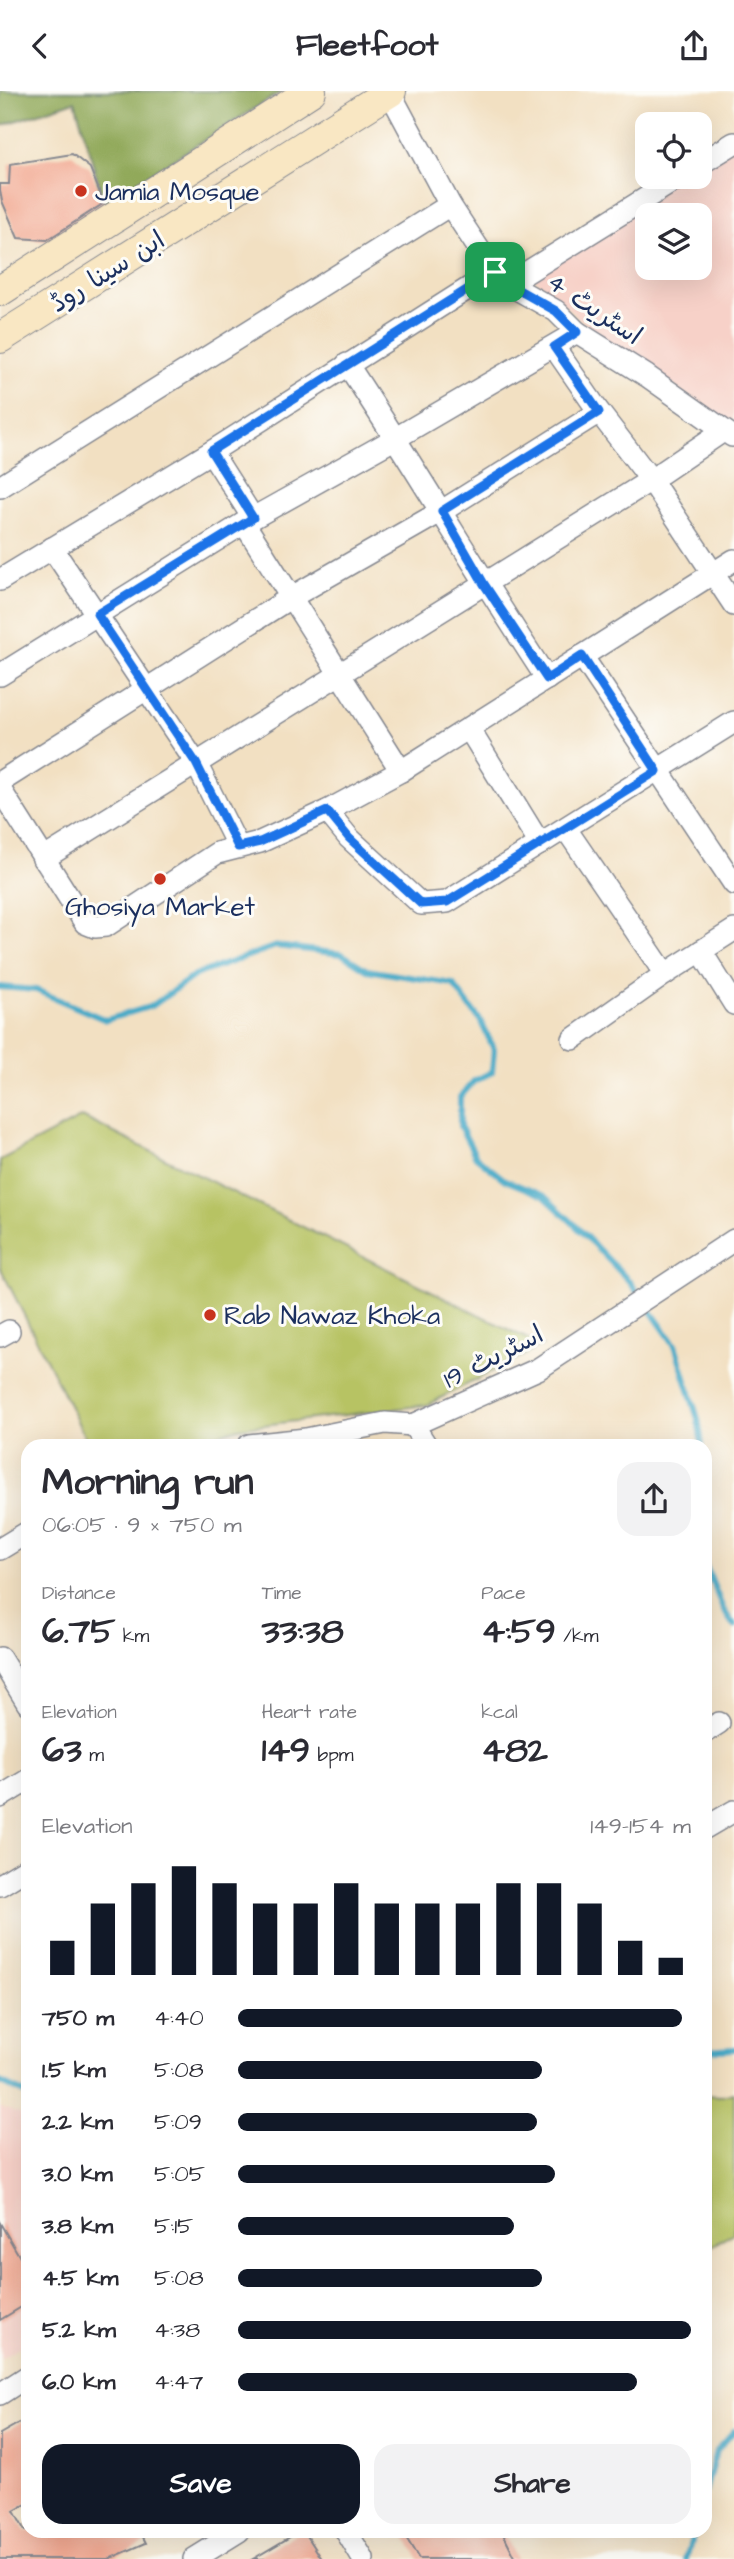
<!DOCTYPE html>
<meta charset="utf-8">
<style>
:root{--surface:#fff;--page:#f2f2f3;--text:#2b2b33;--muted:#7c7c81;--accent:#111827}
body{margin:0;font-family:"Architects Daughter","Playpen Sans Arabic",sans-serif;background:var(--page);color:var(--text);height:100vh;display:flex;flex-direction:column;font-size:26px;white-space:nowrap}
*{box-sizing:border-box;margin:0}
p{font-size:23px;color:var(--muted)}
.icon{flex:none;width:38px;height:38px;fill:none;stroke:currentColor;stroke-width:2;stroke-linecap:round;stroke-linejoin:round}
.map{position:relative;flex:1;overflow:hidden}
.details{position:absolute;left:21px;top:1348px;width:691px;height:1099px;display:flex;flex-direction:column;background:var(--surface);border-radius:21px;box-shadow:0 7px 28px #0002}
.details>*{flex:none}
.buttons{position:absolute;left:635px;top:21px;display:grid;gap:14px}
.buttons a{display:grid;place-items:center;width:77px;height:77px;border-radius:14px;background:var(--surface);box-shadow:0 7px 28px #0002;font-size:35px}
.pin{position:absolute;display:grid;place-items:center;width:60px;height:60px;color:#fff;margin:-30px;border-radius:14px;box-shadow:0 4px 10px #0006}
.round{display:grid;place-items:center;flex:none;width:74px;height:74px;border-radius:21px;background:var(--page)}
.head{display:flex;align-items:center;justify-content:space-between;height:119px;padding:0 21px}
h1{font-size:38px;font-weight:700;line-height:52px}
.stats{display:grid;grid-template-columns:repeat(3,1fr);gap:10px;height:119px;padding:7px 21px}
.stats div{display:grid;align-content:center}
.stats b{font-size:35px;font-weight:700}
.stats small{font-size:19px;font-weight:400}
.stats p{font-size:19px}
.chart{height:196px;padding:14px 21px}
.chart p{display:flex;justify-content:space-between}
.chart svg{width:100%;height:126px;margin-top:7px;stroke:var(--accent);stroke-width:6}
.action{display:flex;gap:14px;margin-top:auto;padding:14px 21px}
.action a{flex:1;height:80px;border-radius:21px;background:var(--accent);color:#fff;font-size:28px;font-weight:700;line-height:80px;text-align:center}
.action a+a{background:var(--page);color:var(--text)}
ul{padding:0 21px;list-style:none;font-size:23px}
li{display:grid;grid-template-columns:112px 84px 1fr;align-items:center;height:52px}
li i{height:18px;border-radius:9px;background:var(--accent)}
header{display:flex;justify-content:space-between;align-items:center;height:91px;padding:0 21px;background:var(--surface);font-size:32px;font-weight:700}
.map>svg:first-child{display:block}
</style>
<header><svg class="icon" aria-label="back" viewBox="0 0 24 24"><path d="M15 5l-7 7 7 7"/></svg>Fleetfoot<svg class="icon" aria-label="share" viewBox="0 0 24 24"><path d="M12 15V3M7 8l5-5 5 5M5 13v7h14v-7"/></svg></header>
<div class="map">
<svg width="734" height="2468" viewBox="0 0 734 2468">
<rect width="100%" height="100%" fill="#fdfcf7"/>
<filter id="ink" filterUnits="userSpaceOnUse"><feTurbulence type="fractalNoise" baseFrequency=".0143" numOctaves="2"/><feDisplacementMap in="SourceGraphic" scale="14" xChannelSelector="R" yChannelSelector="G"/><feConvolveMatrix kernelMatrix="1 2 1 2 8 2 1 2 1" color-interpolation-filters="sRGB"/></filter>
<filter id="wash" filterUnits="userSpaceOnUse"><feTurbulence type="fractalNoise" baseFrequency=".00686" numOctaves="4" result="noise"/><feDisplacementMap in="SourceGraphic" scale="28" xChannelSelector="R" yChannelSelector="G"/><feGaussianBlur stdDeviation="1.57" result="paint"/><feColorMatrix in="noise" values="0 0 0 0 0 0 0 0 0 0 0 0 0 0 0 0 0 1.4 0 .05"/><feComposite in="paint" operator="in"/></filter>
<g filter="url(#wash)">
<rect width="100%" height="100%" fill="#f2e0c2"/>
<g fill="#f7d1c8" fill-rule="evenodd">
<path d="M734,45V335L600,246L522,176L668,86H700V66ZM648,124H700V177H648Z"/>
<path d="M0,2016L28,2026V2251L0,2268Z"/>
</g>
<g fill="#b7c364" stroke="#697961" stroke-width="2">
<path d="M82,1026L542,1255L427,1314L239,1337L183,1354H89L0,1176V1069Z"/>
<path d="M734,2002V2142L705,2159V2004L722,2005Z"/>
</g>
<path fill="#91a95a" stroke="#566c5c" stroke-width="2" d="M0,0H283L104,112L75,10L0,35Z"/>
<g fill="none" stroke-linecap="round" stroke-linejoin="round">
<g stroke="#48aac7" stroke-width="6">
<path d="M0,896L36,899L106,929L152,915L195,884L276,855L342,863L367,879L453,893L480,929L494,958L492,981L474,990L460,1006V1035L476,1066L505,1089L544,1105L573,1132L630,1191L675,1254L698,1328L702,1354"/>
<path d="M705,1473L723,1518L734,1535"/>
<path d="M705,1960L734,1958"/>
<path d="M0,1991L28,2004"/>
<path d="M705,2401L716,2360L734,2340"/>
<path d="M686,2468L694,2440"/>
</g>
</g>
<g id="blocks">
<g fill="#f2a992">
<path d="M72,63L90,77L104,112L47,149L18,147L2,110L0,100V93H9L10,73Z"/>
<path d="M0,2132L28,2180V2212L0,2229Z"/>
<path d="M28,2327V2412L14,2420L25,2440H140L146,2452L109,2468H0V2343Z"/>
<path d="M300,2440H304L322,2468H253Z"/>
<path d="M402,2440H502L516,2468H419Z"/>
</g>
</g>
</g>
<g filter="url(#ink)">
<use href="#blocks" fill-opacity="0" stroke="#868890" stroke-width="2"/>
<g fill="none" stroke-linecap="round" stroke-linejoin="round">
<defs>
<g id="minor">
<path d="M389,0L450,114L494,181L508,193L556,220L577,241L647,285L732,345"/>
<path d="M700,73L734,52"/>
<path d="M508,193L680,86"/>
<path d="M554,256L599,321L651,389L734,514"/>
<path d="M347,273C416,377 478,484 547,588"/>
<path d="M211,361L253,427"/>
<path d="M0,396L450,114"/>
<path d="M244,432L401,680"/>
<path d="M52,457L196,672L238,756"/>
<path d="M0,489L211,361L494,181"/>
<path d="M582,565L734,793"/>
<path d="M0,584L244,432L396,347L577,241"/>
<path d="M469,638L540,753"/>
<path d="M0,691L290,507L442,420L599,321"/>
<path d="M0,698L85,832L95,836L106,835L217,762L260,751L327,720L401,680L734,469"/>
<path d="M327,720L349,747L421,813L447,811L734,631"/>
<path d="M566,738L665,883"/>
<path d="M43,768L651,389L723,340"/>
<path d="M701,860L734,913"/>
<path d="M573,948L665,883L734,839"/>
<path d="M0,1245L9,1240"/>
<path d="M413,1334L426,1354"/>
<path d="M249,1354L306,1348L385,1332L413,1334L538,1278L734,1149"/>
<path d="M0,1458L28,1441"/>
<path d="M0,1567L28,1613"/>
<path d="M705,1641L719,1632"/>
<path d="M0,1706L28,1689"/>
<path d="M705,1737L734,1720"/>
<path d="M0,1794L28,1777"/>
<path d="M0,2303L28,2285"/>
<path d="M346,2440L363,2468"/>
<path d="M194,2468L239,2440"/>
</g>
<g id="secondary">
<path d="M0,200L311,0"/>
<path d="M0,247L391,0"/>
</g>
</defs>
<use href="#minor" stroke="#868890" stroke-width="24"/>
<use href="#secondary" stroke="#868890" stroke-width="32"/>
<use href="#minor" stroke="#fff" stroke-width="21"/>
<use href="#secondary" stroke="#f9e7c3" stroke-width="30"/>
</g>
</g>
<g fill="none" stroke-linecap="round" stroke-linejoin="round" filter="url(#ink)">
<defs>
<path id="route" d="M495,181L508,193L556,220L577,241L554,256L599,321L442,420L484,493L547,588L582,565L657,680L447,811L421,813L349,747L327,720L260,751L238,756L196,672L97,523L253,427L211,360Z"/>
</defs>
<use href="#route" stroke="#fff" stroke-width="14"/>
<use href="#route" stroke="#1a73e8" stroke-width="9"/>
</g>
<g fill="#c8321e" stroke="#fdfcf7" stroke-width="2.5">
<circle cx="81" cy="100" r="7"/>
<circle cx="160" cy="788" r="7"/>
<circle cx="210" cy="1224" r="7"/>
</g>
<g text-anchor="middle" stroke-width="6" stroke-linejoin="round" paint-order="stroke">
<g font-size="26" fill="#1b2f5e" stroke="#fdfcf7" text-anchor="start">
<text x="95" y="109">Jamia Mosque</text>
<text x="160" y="824" text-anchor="middle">Ghosiya Market</text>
<text x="224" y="1233">Rab Nawaz Khoka</text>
</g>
<g font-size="26" fill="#1b2f5e" stroke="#fdfcf7">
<text transform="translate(107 180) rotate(-32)" y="9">ابن سینا روڈ</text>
<text transform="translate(595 217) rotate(34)" y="9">اسٹریٹ 4</text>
<text transform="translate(493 1265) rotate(-27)" y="9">اسٹریٹ 19</text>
</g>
</g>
</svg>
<div class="buttons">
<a><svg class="icon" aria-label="locate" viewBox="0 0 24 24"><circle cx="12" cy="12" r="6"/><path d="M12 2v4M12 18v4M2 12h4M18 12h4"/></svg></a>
<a><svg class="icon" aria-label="layers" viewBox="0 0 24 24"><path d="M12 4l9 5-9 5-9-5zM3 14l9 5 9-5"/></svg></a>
</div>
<div class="pin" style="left:495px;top:181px;background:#1e9e55"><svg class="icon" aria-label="arrive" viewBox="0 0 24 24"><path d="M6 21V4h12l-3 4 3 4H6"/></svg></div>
<section class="details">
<div class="head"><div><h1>Morning run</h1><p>06:05 · 9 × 750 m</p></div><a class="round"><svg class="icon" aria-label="share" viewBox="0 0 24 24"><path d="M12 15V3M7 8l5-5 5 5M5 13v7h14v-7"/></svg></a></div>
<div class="stats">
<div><p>Distance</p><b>6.75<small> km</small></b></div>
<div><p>Time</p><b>33:38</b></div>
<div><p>Pace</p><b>4:59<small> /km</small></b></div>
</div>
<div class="stats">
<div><p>Elevation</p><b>63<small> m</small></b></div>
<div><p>Heart rate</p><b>149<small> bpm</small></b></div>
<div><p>kcal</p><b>482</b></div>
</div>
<div class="chart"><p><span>Elevation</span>149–154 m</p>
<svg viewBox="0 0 160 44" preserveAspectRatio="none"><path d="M5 44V32M15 44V19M25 44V12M35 44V6M45 44V12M55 44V19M65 44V19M75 44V12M85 44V19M95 44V19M105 44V19M115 44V12M125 44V12M135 44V19M145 44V32M155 44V38"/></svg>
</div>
<ul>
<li><b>750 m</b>4:40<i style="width:98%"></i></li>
<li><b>1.5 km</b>5:08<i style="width:67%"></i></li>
<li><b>2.2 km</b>5:09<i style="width:66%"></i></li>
<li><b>3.0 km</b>5:05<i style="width:70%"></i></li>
<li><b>3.8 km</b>5:15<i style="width:61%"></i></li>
<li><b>4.5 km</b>5:08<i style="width:67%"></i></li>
<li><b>5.2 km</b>4:38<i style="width:100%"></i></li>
<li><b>6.0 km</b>4:47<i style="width:88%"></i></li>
</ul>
<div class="action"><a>Save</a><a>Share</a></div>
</section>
</div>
